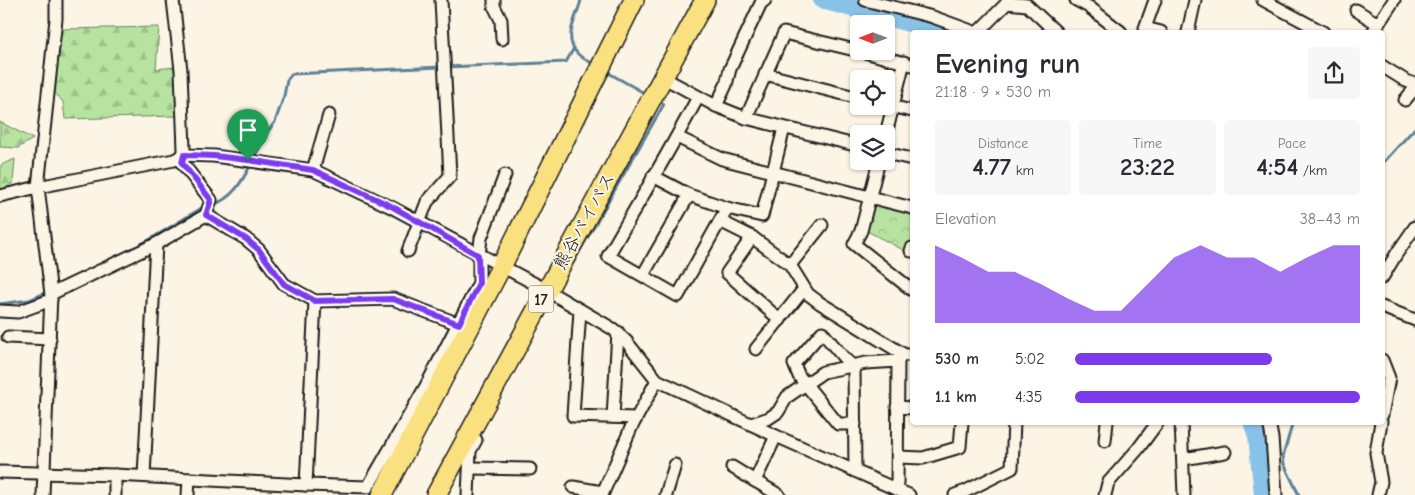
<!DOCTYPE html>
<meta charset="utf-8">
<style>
:root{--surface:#fff;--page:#f7f7f7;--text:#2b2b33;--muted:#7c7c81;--accent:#7c3aed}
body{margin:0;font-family:"Comic Neue","Klee One",sans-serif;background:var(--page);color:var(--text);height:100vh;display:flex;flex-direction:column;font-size:19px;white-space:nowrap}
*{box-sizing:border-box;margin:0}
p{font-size:16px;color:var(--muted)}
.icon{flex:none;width:28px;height:28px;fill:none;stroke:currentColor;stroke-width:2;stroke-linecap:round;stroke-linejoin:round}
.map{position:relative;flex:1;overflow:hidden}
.details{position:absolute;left:910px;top:30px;width:475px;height:395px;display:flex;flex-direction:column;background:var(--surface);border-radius:5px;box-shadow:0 1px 4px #0004}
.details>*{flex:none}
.needle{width:32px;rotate:270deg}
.buttons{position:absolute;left:850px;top:15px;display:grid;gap:10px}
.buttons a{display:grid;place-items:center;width:45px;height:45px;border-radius:5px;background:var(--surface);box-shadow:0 1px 4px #0004;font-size:25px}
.pin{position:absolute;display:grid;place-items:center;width:42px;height:42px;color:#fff;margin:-51px -21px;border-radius:50% 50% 50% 0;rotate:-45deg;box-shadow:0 0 5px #0007}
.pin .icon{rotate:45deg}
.round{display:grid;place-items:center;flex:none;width:52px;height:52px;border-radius:5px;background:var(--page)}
.overview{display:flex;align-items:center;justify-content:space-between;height:85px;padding:0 25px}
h1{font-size:28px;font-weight:600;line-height:38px}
.figures{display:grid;grid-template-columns:repeat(3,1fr);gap:8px;height:85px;padding:5px 25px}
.figures div{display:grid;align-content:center;border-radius:5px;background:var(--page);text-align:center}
.figures b{font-size:25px;font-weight:600}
.figures small{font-size:14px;font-weight:400}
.figures p{font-size:14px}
.chart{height:140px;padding:10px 25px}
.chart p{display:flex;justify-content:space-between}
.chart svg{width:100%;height:90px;margin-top:5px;fill:var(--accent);opacity:.7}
ul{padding:0 25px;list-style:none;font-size:16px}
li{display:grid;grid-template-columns:80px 60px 1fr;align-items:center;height:38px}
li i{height:12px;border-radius:6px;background:var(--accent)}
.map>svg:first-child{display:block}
</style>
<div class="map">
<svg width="1415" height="495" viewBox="0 0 1415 495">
<defs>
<pattern id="forest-firs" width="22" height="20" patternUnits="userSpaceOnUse" patternTransform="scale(1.25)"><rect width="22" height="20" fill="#b7e3a0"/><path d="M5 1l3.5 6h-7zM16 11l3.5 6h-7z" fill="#9dc289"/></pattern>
<pattern id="park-crowns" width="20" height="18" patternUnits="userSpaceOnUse" patternTransform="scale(1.25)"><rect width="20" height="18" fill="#b7e3a0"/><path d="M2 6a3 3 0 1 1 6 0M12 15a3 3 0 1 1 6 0" fill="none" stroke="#9dc289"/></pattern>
</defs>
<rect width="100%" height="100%" fill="#fcf5e5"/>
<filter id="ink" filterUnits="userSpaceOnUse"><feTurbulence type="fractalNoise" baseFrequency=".02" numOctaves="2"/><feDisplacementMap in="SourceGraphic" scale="10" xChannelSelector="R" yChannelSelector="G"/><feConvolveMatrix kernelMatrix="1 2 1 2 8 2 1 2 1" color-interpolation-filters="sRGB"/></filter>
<g filter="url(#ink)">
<g fill="url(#forest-firs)" stroke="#6a805e">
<path d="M159,27L156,69L174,67L178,116L65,119L63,102L53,91L58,29Z"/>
<path d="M0,122L33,139L18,148L0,147Z"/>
<path d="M15,159L13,183L8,186L6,192L0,193L1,165Z"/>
</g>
<path fill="url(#park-crowns)" stroke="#6a805e" d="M873,202L912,212V242L907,252L867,231Z"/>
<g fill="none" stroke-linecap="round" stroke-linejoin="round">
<g stroke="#5d8096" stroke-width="3">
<path d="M581,0C577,18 561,39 579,55C583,59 590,62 596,65"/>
<path d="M447,67L566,62L574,48"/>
<path d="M605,71L646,94"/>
<path d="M254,159L266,134L275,122L284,96L287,80L292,74L441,67"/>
<path d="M1382,164L1415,128"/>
<path d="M212,205C232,199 242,182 251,164"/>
<path d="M104,263L149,240L200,209L206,207"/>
<path d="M570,268L664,104L658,101"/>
<path d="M0,304L29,300L47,292"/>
<path d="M1293,422L1283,456L1284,464L1299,495"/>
</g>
<g stroke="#89c2e8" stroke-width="18">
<path d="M822,0L943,32"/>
<path d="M1252,422L1257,436L1263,495"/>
</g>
<defs>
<g id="minor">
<path d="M494,0V6L501,20L502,39"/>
<path d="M865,0L933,17L974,32"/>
<path d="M1076,0L1089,7L1121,32"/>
<path d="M1155,0L1145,28L1161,32"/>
<path d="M1263,0L1323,32"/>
<path d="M1007,3L1027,5L1056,32"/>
<path d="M1356,10L1378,24"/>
<path d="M978,32L1007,3V0"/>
<path d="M1188,32L1195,0"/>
<path d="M1373,32L1394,0"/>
<path d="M861,51L912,65"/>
<path d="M1382,66L1406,81L1415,84"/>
<path d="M765,74L859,98"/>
<path d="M664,78L716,106L746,118L859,146"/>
<path d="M698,97C670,151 638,203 608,256L678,296L727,208L762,216L784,128"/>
<path d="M1405,100L1415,88"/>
<path d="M886,105L912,111"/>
<path d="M716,106L726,85L730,69L761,3L765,0"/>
<path d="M746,118L784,33L859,51"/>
<path d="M886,134L904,62"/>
<path d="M677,137L722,159L912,208"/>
<path d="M886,153L912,159"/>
<path d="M879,161L861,231L854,244L912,290"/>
<path d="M313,170L329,115"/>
<path d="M653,176L689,195L727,208"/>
<path d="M0,196L38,187L174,160L184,155L214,156L313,170L391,207L541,287L613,329L626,341L657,380L776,436L909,495"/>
<path d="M206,215L246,239L259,250L284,284L315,301L393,299L459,324"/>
<path d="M720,221L752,237L790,265L808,294L820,303L903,354L912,356"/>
<path d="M752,237L727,273L780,320"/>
<path d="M408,251L427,202L450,176L441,0"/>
<path d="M911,251L912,248"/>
<path d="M790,265L822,225"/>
<path d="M643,275L689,195"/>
<path d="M1382,278L1397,253L1415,227"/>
<path d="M51,294L156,244L206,215L211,200L182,163L184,150L181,70L173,0"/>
<path d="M1382,307L1415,320"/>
<path d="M580,310L573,416L636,418"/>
<path d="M0,311L18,312L51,300"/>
<path d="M8,337L50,339"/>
<path d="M756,349L804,289"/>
<path d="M1382,360L1389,378L1382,415"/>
<path d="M897,407L912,408"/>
<path d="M613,417L618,332"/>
<path d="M1181,422L1184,495"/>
<path d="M1269,422L1272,438L1276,495"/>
<path d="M751,424L769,418L778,412L787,397L823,372L866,363L898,361"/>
<path d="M776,436L755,481L779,495"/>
<path d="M1105,441L1107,422"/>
<path d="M898,457L923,458L960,447L962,422"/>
<path d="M1183,459L1225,452"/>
<path d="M732,467L755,481"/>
<path d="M470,468L530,469"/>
<path d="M855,471L854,367L844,358L822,332L794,364L799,376L838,424H855"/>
<path d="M0,472L115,475L306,485L315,301"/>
<path d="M144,476L156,244"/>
<path d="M306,485L368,487L426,386L479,283V255L481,238L505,175"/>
<path d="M573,487L603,492"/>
<path d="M897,489L898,361L902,355"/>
<path d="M43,495L51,294L38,187L56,19V0"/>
<path d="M115,495V475"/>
<path d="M188,495L189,479"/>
<path d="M468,495L470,451L476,440"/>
<path d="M602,495L631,428L657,380"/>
<path d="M666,495L675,465"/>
<path d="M955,495L966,491L1012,468L1014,422"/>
<path d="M1105,495L1108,483L1138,449L1158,422"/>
<path d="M1378,495L1381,482L1376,453L1381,422"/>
</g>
<g id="trunk">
<path d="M382,495L501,267L634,0"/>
<path d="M436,495L705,0"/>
</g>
</defs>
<use href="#minor" stroke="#1c1c1c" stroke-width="15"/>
<use href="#trunk" stroke="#1c1c1c" stroke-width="22"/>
<use href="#minor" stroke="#fcf5e5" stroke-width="11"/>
<use href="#trunk" stroke="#fae180" stroke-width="19"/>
</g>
</g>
<g fill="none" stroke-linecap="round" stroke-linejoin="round" filter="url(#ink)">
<defs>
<path id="route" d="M184,155L214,156L248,160L313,170L391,206L478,255L479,283L459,324L393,299L315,301L284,284L259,250L246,239L206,215L211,200L182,163Z"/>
</defs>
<use href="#route" stroke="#fff" stroke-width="10"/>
<use href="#route" stroke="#7c3aed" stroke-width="6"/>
</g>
<g text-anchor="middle" stroke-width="4" stroke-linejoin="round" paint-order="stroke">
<rect fill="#fcf5e5" stroke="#5f5d58" stroke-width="1" x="528.5" y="285.5" width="25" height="27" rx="4"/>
<g font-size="16" font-weight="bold" fill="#1c1c1c">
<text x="541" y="305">17</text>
</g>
<g font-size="18" fill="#1c1c1c" stroke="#fcf5e5">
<text transform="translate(584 221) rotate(-61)" y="6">熊谷バイパス</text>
</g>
</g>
</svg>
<div class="buttons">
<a><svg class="needle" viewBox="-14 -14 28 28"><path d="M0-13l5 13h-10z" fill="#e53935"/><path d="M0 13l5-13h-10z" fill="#7c7c81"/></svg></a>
<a><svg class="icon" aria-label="locate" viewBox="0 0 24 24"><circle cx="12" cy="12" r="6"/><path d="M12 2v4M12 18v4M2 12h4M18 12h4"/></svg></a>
<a><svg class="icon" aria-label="layers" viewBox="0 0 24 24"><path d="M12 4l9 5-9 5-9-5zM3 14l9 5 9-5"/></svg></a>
</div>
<div class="pin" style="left:248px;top:160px;background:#1e9e55"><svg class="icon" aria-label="arrive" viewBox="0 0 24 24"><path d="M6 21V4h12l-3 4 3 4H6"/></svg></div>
<section class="details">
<div class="overview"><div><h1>Evening run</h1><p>21:18 · 9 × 530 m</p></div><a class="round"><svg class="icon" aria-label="share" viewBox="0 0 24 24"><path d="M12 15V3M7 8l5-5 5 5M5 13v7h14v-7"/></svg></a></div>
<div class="figures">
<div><p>Distance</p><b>4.77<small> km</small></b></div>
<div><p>Time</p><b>23:22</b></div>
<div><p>Pace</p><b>4:54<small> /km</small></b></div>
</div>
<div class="chart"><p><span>Elevation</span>38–43 m</p>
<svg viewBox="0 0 160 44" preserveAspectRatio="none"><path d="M0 44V6L10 12L20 19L30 19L40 25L50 32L60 38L70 38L80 25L90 12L100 6L110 12L120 12L130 19L140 12L150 6L160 6V44z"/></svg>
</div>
<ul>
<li><b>530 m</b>5:02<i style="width:69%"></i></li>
<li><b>1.1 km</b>4:35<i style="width:100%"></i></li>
</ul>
</section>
</div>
